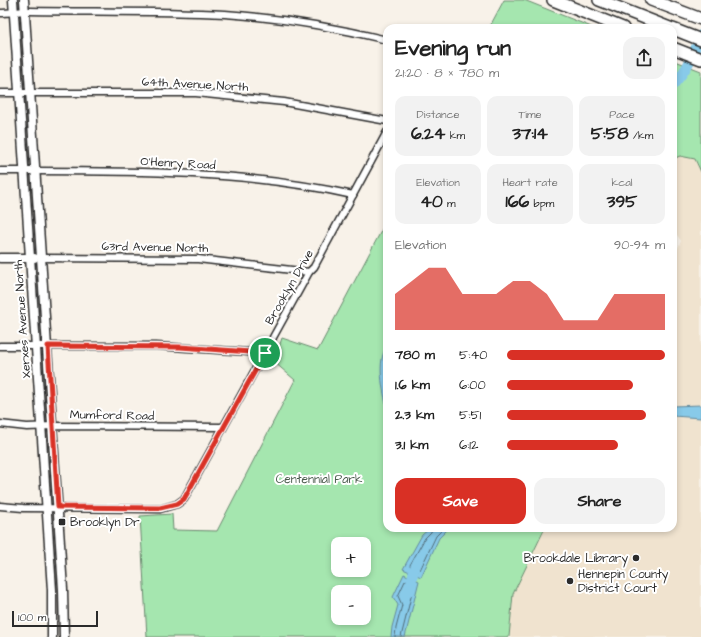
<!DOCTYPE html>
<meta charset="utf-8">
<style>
:root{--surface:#fff;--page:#f2f2f2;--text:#222;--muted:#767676;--accent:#d93025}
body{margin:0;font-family:"Architects Daughter",sans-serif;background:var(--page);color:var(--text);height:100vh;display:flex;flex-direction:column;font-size:15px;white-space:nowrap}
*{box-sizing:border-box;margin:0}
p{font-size:13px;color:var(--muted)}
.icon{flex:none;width:22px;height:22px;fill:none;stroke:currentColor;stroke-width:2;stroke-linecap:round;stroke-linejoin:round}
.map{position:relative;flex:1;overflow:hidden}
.details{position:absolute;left:383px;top:24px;width:294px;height:508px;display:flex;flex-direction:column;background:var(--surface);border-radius:12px;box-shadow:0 2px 6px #0003}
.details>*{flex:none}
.fabs{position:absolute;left:331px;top:537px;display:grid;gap:8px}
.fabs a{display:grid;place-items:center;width:40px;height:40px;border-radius:8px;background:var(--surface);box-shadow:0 2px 6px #0003;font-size:20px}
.scale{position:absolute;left:12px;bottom:10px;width:86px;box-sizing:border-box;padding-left:4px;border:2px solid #2b2b2b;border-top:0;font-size:11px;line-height:14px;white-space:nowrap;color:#2b2b2b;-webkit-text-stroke:3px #fff;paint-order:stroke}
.pin{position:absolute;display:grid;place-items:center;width:34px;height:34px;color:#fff;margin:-17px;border:2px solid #fff;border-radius:50%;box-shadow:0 1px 4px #0007}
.round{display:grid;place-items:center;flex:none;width:42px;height:42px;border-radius:12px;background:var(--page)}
.overview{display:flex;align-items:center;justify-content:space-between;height:68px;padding:0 12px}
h1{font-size:22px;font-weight:800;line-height:30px}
.figures{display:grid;grid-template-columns:repeat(3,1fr);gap:6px;height:68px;padding:4px 12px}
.figures div{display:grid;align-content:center;border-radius:10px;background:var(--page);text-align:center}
.figures b{font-size:17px;font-weight:800}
.figures small{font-size:11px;font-weight:400}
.figures p{font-size:11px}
.chart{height:112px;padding:8px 12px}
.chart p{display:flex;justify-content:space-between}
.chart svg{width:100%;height:72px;margin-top:4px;fill:var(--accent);opacity:.7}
.button{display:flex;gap:8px;margin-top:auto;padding:8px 12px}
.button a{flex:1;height:46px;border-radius:12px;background:var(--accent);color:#fff;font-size:16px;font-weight:800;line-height:46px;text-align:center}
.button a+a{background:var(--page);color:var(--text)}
ul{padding:0 12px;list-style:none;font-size:13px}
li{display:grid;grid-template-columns:64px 48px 1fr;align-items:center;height:30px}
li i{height:10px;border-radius:5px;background:var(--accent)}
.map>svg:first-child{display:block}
</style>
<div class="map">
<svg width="701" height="637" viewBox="0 0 701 637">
<rect width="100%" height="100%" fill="#f8f2e9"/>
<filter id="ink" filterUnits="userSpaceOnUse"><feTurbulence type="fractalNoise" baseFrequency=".025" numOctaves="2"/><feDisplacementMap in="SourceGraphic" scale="8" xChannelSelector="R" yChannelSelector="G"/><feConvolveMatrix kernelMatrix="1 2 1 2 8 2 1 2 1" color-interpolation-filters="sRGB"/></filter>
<g filter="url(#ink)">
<path fill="#f0e3cf" d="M680,156L695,159L701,172V637H509L513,594L545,528H673V259L681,241L673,229V159Z"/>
<g fill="#a5e6af" stroke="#68886d" fill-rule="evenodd">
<path d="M504,0H524L594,28H489Z"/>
<path d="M673,60L701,71V172L695,159L680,156L673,159Z"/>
<path d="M387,220V528H545L513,594L509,637H147L140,516L172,514L173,530L217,531L295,380L274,362L282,338L318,350ZM338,544H364V570H338ZM338,592H364V618H338Z"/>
</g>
<g fill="#88cae9" stroke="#638a9d">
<path d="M387,346V409C383,390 376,362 387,346Z"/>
<path d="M701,405V418L673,416V406Z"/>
<path d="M430,528H449L439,538L421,577L403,569L422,535Z"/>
<path d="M404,574L419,581L405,637H391L392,627L398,605L393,597Z"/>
</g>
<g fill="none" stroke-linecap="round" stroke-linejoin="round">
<g stroke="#506b77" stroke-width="1">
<path d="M432,528L431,532L425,538L410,565L411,568L418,571L420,570L436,536L444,528"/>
<path d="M395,637L396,628L402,605L398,596L405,581L407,580L413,583L414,585L401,637"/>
</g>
<g stroke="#88cae9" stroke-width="10">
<path d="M673,85C689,68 692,56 701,35"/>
<path d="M409,591L414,570L418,561"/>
</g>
<defs>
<g id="minor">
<path d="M0,13C10,13 20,11 30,11C95,12 160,11 225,14C280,18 334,27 387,40"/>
<path d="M0,93H196L284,102L387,121"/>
<path d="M0,171C117,171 238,169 353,195"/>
<path d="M41,258L198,259L309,272"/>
<path d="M0,346H156L265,353"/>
<path d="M0,424L27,427L53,426L223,427"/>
<path d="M0,506L23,508L160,509L177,504L184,499L309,272L314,267L387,132"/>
</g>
<g id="tertiary">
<path d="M13,0L52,590V637"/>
<path d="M24,0L63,589L64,637"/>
<path d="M0,258H34"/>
</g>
<g id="motorway">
<path d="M553,0L623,28"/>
<path d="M599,0L670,28"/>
<path d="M651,0L701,19"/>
<path d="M673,29L701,40"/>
<path d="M673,48L701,59"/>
</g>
</defs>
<use href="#minor" stroke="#2b2b2b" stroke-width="9"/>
<use href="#tertiary" stroke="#2b2b2b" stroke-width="11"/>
<use href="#motorway" stroke="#2b2b2b" stroke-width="14"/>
<use href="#minor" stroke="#fff" stroke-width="6"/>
<use href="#tertiary" stroke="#fff" stroke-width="8"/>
<use href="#motorway" stroke="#fff" stroke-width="11"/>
</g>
</g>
<g fill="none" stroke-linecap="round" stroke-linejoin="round" filter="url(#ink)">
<defs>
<path id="route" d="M48,346L180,347L265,353L184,499L177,504L160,508L58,507Z"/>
</defs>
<use href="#route" stroke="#fff" stroke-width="8"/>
<use href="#route" stroke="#d93025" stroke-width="5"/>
</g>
<g fill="#2b2b2b" stroke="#fff" stroke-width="1.5">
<rect x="58" y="518" width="8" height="8" rx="2"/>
<circle cx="636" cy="558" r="4"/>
<circle cx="570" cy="581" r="4"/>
</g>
<g text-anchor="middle" stroke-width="4" stroke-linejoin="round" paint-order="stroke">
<g font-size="12" fill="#2b2b2b" stroke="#fff">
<text transform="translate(195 84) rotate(3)" y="4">64th Avenue North</text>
<text transform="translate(178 163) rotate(3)" y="4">O'Henry Road</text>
<text transform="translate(155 247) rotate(1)" y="4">63rd Avenue North</text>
<text transform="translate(289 287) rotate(-60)" y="4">Brooklyn Drive</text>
<text transform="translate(22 319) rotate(-94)" y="4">Xerxes Avenue North</text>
<text transform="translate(112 415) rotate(1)" y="4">Mumford Road</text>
</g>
<g font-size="12" fill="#4a5a4c" stroke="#fff">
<text x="319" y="483">Centennial Park</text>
</g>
<g font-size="12" fill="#2b2b2b" stroke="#fff" text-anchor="start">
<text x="70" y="526">Brooklyn Dr</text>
<text x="628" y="562" text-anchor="end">Brookdale Library</text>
<text x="578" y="578">Hennepin County<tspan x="578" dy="14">District Court</tspan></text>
</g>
</g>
</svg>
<div class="fabs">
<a>+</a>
<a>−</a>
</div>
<div class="scale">100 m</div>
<div class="pin" style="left:265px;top:353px;background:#1e9e55"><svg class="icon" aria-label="arrive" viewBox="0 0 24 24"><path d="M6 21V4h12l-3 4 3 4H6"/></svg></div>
<section class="details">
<div class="overview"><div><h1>Evening run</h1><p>21:20 · 8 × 780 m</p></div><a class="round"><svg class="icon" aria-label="share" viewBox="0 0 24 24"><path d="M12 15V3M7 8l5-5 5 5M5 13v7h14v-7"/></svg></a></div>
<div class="figures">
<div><p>Distance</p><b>6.24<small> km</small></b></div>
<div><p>Time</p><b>37:14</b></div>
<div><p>Pace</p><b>5:58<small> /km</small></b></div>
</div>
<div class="figures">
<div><p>Elevation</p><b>40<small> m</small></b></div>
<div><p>Heart rate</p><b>166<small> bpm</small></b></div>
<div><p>kcal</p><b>395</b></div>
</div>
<div class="chart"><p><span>Elevation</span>90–94 m</p>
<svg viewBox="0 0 160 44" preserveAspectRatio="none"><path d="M0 44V22L10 14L20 6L30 6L40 22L50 22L60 22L70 14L80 14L90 22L100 38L110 38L120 38L130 22L140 22L150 22L160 22V44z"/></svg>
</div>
<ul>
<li><b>780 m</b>5:40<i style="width:100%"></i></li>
<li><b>1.6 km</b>6:00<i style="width:80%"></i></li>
<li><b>2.3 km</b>5:51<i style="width:88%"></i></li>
<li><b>3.1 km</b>6:12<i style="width:70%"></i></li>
</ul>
<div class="button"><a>Save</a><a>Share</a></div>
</section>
</div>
